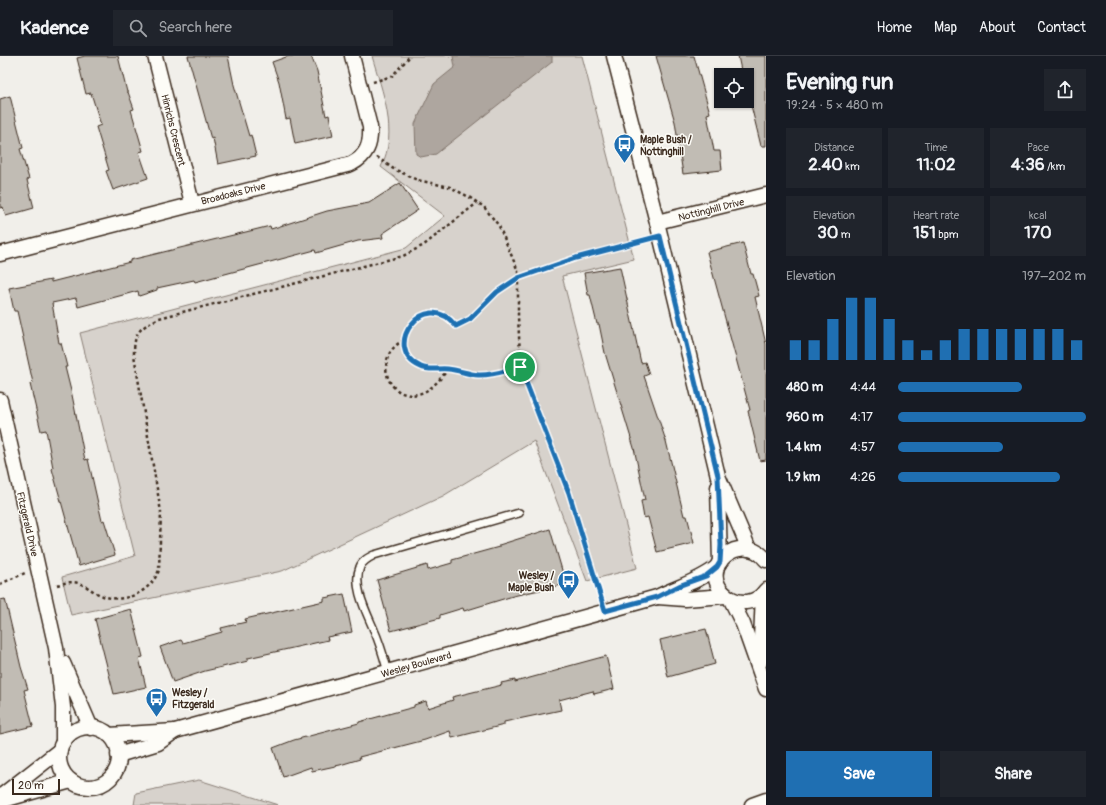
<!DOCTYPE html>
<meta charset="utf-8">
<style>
:root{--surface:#171b24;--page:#20242c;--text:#f1f3f6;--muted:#9ea1a6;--line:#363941;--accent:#1f6fb2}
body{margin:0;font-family:Pangolin,sans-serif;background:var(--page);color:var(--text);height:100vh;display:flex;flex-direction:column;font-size:15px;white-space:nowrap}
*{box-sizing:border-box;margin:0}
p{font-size:13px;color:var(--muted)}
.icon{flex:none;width:22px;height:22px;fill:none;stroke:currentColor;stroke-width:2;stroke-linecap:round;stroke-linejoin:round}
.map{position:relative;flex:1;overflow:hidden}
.panel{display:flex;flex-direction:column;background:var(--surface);width:340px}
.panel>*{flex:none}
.controls{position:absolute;left:714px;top:12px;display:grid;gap:8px}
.controls a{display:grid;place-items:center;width:40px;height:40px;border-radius:0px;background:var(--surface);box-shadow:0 1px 3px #0004;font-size:20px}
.scale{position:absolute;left:12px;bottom:10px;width:48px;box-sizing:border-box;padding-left:4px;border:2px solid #3b2a1e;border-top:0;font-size:11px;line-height:14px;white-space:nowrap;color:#3b2a1e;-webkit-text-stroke:3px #fdfcf7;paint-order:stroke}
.pin{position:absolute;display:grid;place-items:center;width:34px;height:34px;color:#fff;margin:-17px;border:2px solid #fff;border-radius:50%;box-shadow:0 1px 4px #0007}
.round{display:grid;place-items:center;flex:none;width:42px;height:42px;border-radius:0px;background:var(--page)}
.overview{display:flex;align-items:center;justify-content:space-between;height:68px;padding:0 20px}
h1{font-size:22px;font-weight:700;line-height:30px}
.stats{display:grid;grid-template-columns:repeat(3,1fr);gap:6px;height:68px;padding:4px 20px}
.stats div{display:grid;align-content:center;border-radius:0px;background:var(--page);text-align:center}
.stats b{font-size:17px;font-weight:700}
.stats small{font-size:11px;font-weight:400}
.stats p{font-size:11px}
.chart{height:112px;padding:8px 20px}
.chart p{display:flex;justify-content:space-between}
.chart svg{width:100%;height:72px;margin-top:4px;stroke:var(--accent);stroke-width:6}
.button{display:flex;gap:8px;margin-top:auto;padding:8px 20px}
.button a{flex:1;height:46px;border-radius:0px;background:var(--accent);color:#fff;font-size:16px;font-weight:700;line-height:46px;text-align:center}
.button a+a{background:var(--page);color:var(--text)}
ul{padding:0 20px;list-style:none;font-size:13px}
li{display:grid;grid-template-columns:64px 48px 1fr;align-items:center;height:30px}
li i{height:10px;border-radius:5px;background:var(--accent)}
header{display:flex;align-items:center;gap:24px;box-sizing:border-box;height:56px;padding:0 20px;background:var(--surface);border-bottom:1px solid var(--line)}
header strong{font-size:19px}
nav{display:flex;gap:22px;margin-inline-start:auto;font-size:14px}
.search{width:280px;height:36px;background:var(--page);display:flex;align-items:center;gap:10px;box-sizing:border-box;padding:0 14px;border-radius:0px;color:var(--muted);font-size:15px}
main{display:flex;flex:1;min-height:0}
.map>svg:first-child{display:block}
</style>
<header>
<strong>Kadence</strong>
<div class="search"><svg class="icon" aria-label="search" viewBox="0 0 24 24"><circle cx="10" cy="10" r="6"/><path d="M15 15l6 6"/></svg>Search here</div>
<nav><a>Home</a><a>Map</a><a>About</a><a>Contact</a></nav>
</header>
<main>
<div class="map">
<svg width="766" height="749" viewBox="0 0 766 749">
<rect width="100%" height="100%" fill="#f1efea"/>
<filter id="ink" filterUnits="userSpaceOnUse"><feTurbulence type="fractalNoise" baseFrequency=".025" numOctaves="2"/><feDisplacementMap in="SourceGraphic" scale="8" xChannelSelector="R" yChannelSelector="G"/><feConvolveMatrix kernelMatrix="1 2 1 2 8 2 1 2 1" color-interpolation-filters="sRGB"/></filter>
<g filter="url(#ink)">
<g fill="#d7d2cc" stroke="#897e75">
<path d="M372,0H582L634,203L562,220L637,512L587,525L534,385L443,440L282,515L71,559L62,521L135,500L80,277L406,192L445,160L381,111C399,76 382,35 372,0Z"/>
<path d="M199,724L278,749H134L136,737Z"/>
</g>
<path fill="#aea69f" stroke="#80746b" d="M453,0H552V6L436,98L421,101L416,98L415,68L434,28L455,11Z"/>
<g fill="#c1bcb4" stroke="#3b2a1e">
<path d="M85,0H118L127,36H128L134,53L131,54L143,95L139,96L148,122L113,134L106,115L109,114L96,71L101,69L91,37L86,38L77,2Z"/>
<path d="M188,0H228L234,29L249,80L251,79L256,100L218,108L213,82L211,83Z"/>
<path d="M289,0H311L317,15L326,60L329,59L333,80L295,88L290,62L286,63L279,26L272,6Z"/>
<path d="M656,0H694L710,57L707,58L714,95H720L722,114L683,118L675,66Z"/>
<path d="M738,0H766V90H761L747,33V19H742Z"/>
<path d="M10,40L23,92L20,93L29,123L27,124L34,152L6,160L3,151L0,152V43Z"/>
<path d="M400,127L418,154L382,178L383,182L358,185L316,197L315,194L195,226L194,224L157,232V234L139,240L138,235L78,251L76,242L52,247L59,287H61L67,311H65L72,339L85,404L88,403L102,465L104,464L115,499L79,510L52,413L53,412L46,374L41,375L30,328L33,327L17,255H14L9,232L51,224V226L130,206V204L147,200L254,174L270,170L271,173L327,155L369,147Z"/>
<path d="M743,187L751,218H753L759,240L755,241L766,288V404L760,405L748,355L750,354L707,196Z"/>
<path d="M620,211L641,307L645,306L649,318L644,320L666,385L684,460H687L694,487L657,496L648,461L644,462L641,445L645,444L634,392L605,297L599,268H597L590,239H588L584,217Z"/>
<path d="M550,473L566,528L513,540L464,555L463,552L440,559V562L391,575L377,524L427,509L428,514L452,507V504L499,491V489Z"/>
<path d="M344,538L352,576L327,581L328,584L248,602V605L205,615L173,626L160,591L181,584L183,587L222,576L221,572L246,566L245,563L324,545V542Z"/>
<path d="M5,543L21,611L28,633L24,634L33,670L0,678V544Z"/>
<path d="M131,553L143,601L139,602L146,631L114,638L95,563Z"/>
<path d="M706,573L715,608L668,621L660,584Z"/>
<path d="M606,600L614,633L594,638L593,635L559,644L561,654L504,666V669L452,682L450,675L425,684L359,701L360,703L340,709L312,715L311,711L283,721L273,692L294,684L359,667V666L414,651V649L426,645L428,652L453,644L452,641L502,629L501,627L515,624V626L559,614L558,613Z"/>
</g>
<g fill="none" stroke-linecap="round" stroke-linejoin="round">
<defs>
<path id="service" d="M388,616C384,602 380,587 374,574C367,557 352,530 360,511C362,505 368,502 374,499L519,457"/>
<g id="minor">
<path d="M155,0L192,147"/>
<path d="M614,0L657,166L718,420L749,493"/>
<path d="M657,166L766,139"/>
<path d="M0,198L351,108C367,100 371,88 370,71L352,0"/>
<path d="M0,344L56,592L63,651V686"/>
<path d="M718,431L720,506"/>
<path d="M766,504C760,496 750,491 739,493C732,494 726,498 721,504C700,532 746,564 766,534"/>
<path d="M658,541L685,543L725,540"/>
<path d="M731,544L743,568L766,633"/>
<path d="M760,606L763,538"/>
<path d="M63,607L91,672"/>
<circle cx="89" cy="701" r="30"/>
<path d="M109,679L175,675L657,541C677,531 700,525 717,511"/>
<path d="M118,699L158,687L175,675"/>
<path d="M0,741L60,694"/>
<path d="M0,745L71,725"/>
<path d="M752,749L766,744"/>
</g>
</defs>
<use href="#service" stroke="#3b2a1e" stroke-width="10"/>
<use href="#minor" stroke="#3b2a1e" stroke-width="17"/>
<g stroke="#3b2a1e" stroke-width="2.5" stroke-dasharray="3 3" stroke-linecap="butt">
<path d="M373,26L392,20L410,0"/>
<path d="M377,101L392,112L417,124L450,131L469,141L484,151L499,170L518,215V261L521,318L569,437L601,542"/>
<path d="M404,284C370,301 389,351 424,336C433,332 442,321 448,313"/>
<path d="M520,311C507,314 492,320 478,319C468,318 458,314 448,313C439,312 430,315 421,311C379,293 425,230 456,270L470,263L497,236L518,222L576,202L646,184"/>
<path d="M0,528L25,517"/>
<path d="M57,529C64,527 71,525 78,527C88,530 94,537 103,540C125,548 151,536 159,514L161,456L134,299C134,275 139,273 159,262L403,200L424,189L477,147"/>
</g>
<use href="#service" stroke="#fdfcf7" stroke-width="7"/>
<use href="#minor" stroke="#fdfcf7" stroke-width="14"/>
</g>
</g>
<g fill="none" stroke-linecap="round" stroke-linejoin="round" filter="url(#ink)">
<defs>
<path id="route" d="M660,180L718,420L721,489L720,506L717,511L706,520L681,529L657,541L605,555L569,437L520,311C507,314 492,320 478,319C468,318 458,314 448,313C439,312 429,315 421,311C379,293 425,230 456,270L470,263L497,236L518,222L576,202Z"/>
</defs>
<use href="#route" stroke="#fff" stroke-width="8"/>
<use href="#route" stroke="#1f6fb2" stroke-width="5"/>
</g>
<defs>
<symbol id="bus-pin" viewBox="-11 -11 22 30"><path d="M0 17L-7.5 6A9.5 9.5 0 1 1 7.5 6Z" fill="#1f6fb2" stroke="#fdfcf7"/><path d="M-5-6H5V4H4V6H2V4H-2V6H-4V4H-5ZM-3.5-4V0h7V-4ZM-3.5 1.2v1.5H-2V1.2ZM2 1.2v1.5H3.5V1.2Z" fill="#fff"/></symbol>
</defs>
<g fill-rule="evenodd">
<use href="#bus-pin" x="612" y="76" width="25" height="34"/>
<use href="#bus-pin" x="556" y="512" width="25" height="34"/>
<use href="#bus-pin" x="144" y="630" width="25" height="34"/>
</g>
<g text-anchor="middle" stroke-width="3" stroke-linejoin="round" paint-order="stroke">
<g font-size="10" fill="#3b2a1e" stroke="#fdfcf7">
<text transform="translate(174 74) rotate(76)" y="4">Hinrichs Crescent</text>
<text transform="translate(233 137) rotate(-14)" y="4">Broadoaks Drive</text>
<text transform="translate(711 153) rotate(-14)" y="4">Nottinghill Drive</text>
<text transform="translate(28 468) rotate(77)" y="4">Fitzgerald Drive</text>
<text transform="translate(416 608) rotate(-16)" y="4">Wesley Boulevard</text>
</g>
<g font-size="10" font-weight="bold" fill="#3b2a1e" stroke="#fdfcf7" text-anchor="start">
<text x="640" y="87">Maple Bush /<tspan x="640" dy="12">Nottinghill</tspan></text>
<text x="554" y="523" text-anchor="end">Wesley /<tspan x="554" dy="12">Maple Bush</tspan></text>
<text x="172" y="640">Wesley /<tspan x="172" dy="12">Fitzgerald</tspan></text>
</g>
</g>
</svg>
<div class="controls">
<a><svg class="icon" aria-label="locate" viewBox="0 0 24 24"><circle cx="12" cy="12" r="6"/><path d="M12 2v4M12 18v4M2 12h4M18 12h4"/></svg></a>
</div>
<div class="scale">20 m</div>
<div class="pin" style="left:520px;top:311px;background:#1e9e55"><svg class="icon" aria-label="arrive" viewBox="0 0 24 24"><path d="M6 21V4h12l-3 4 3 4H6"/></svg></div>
</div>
<section class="panel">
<div class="overview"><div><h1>Evening run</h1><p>19:24 · 5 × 480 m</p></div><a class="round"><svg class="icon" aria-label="share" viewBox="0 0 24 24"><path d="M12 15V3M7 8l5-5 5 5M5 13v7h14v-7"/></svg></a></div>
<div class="stats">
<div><p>Distance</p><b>2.40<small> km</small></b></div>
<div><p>Time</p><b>11:02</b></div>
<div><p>Pace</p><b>4:36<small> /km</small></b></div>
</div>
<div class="stats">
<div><p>Elevation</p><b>30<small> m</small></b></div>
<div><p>Heart rate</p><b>151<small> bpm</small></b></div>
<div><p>kcal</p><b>170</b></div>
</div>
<div class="chart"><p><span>Elevation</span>197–202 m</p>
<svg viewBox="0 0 160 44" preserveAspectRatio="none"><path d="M5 44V32M15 44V32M25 44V19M35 44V6M45 44V6M55 44V19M65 44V32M75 44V38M85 44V32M95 44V25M105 44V25M115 44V25M125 44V25M135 44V25M145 44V25M155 44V32"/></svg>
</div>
<ul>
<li><b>480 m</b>4:44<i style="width:66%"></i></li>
<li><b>960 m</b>4:17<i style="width:100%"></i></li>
<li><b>1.4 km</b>4:57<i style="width:56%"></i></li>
<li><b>1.9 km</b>4:26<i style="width:86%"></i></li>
</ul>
<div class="button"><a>Save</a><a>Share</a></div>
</section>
</main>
